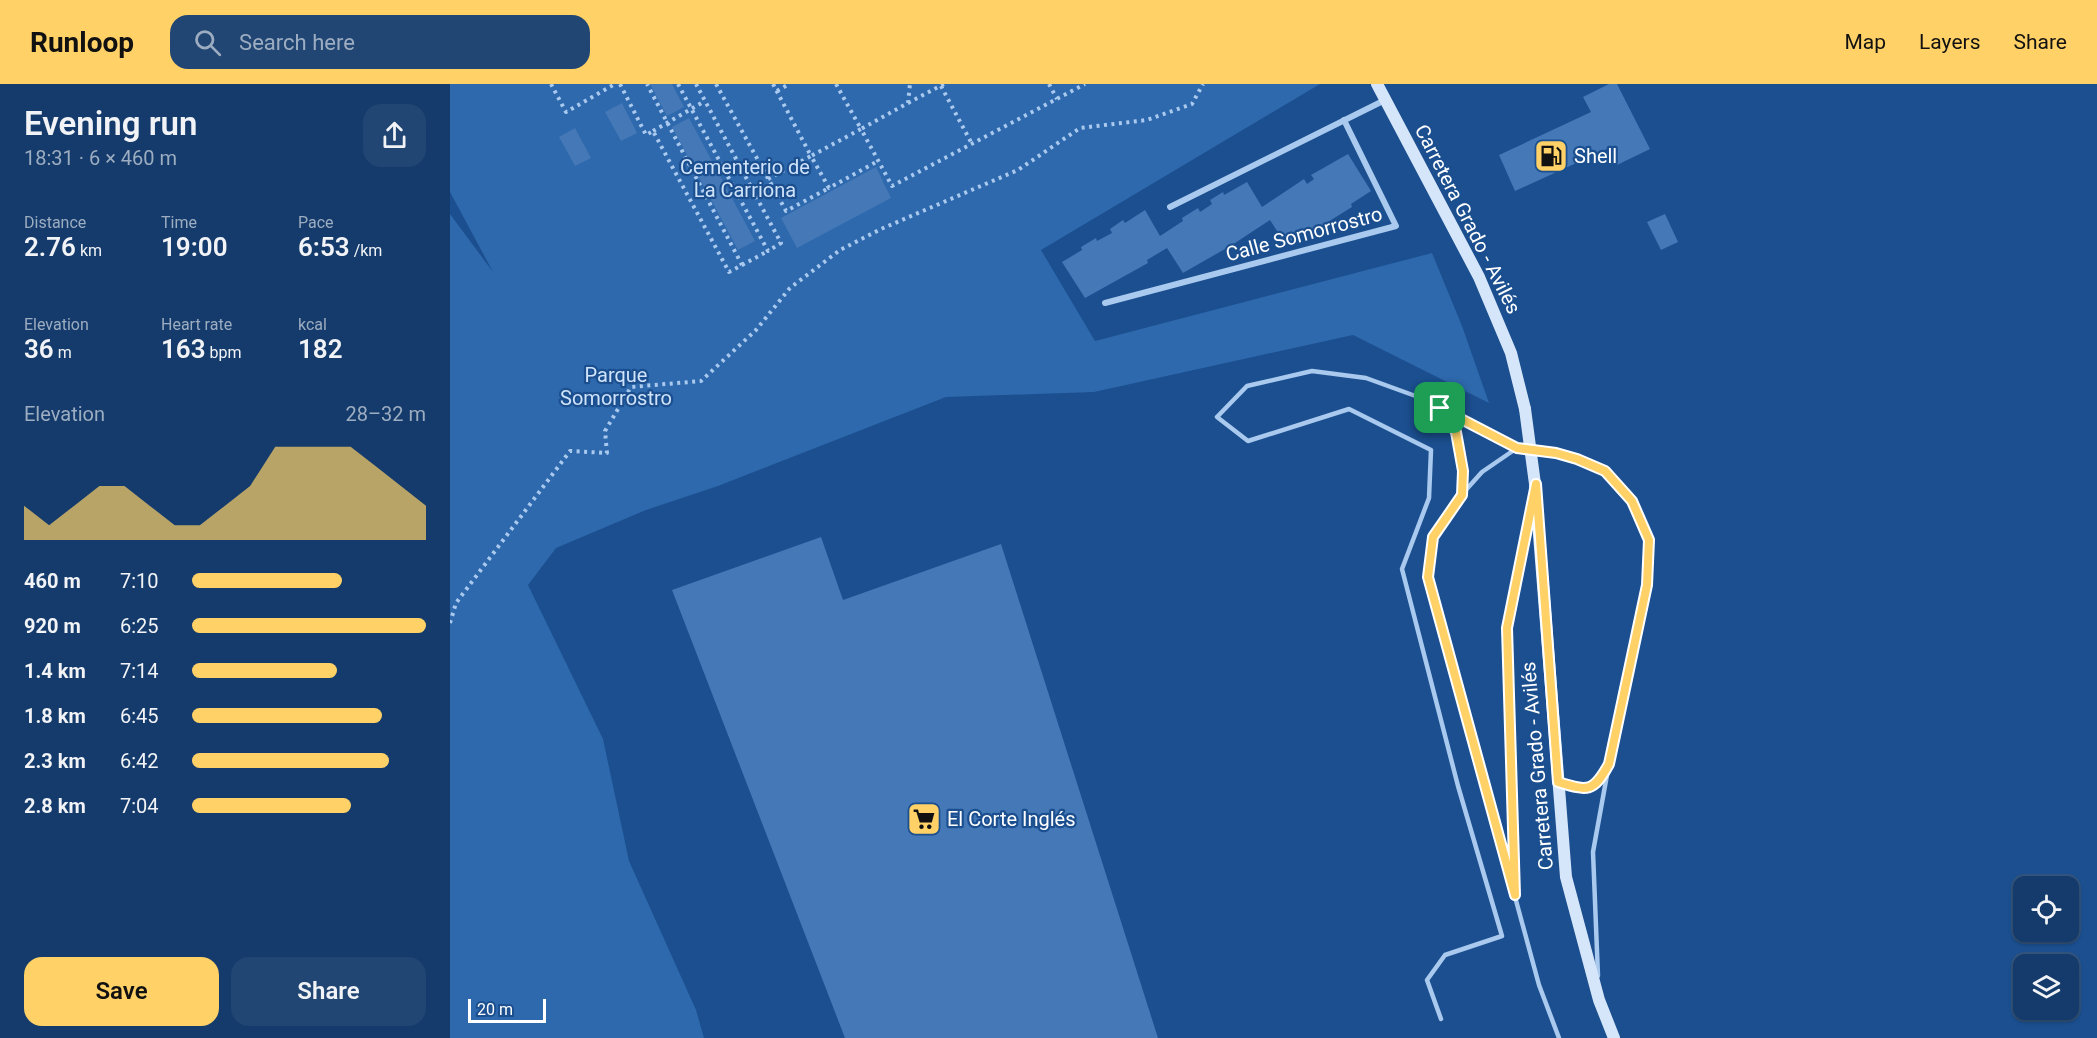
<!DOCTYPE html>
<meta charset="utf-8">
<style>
:root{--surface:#143b6b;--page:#214673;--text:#f1f3f6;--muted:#9dadc1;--line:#33557e;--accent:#ffd166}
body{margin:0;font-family:Roboto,sans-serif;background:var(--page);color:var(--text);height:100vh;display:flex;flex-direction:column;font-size:22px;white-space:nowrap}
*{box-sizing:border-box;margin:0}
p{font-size:20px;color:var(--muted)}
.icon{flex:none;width:33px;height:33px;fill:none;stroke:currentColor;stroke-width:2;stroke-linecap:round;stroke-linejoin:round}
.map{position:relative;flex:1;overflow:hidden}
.drawer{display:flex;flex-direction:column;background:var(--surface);width:450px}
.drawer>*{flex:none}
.tools{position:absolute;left:1563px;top:792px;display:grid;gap:12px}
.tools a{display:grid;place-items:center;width:66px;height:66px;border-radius:12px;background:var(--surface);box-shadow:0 2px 4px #0004,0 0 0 2px var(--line);font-size:30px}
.scale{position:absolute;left:18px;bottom:15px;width:78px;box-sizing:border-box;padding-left:6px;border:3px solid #fff;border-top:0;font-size:16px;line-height:21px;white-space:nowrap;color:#fff;-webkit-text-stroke:4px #1b4f8f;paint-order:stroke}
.pin{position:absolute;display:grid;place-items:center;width:51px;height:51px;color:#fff;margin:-26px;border-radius:12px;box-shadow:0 3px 9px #0006}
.round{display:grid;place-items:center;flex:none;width:63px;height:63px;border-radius:18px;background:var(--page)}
.headline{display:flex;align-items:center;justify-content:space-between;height:102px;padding:0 24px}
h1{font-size:33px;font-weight:600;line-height:45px}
.figures{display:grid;grid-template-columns:repeat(3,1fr);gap:9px;height:102px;padding:6px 24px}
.figures div{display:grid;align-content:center}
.figures b{font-size:26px;font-weight:600}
.figures small{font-size:16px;font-weight:400}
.figures p{font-size:16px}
.chart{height:168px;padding:12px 24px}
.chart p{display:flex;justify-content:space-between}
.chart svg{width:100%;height:108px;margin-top:6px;fill:var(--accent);opacity:.7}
.primary-button{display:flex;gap:12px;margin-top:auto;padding:12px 24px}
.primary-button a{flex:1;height:69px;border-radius:18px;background:var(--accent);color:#111;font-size:24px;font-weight:600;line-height:69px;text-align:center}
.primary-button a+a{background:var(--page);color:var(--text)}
ul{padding:0 24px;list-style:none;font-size:20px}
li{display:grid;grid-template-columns:96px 72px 1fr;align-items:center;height:45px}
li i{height:15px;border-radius:8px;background:var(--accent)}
header{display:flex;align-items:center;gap:36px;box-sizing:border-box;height:84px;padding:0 30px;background:var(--accent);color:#111}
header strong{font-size:28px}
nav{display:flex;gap:33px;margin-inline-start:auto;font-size:21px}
.search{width:420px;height:54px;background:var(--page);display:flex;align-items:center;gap:15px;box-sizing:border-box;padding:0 21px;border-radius:18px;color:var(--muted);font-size:22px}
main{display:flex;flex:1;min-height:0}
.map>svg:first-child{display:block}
</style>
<header>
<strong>Runloop</strong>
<div class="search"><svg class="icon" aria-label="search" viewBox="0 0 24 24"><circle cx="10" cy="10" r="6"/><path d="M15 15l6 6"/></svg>Search here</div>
<nav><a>Map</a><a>Layers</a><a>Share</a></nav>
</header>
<main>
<section class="drawer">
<div class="headline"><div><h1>Evening run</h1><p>18:31 · 6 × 460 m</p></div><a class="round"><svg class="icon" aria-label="share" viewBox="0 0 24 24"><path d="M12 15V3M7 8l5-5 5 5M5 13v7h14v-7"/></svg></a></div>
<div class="figures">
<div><p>Distance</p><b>2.76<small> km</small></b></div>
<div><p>Time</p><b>19:00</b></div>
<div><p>Pace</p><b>6:53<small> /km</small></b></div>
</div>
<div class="figures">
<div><p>Elevation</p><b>36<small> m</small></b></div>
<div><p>Heart rate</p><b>163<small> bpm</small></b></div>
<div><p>kcal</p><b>182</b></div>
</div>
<div class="chart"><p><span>Elevation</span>28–32 m</p>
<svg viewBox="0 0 160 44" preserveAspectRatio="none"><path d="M0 44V30L10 38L20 30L30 22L40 22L50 30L60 38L70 38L80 30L90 22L100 6L110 6L120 6L130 6L140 14L150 22L160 30V44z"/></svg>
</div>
<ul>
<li><b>460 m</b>7:10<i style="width:64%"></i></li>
<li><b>920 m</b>6:25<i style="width:100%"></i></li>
<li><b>1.4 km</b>7:14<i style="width:62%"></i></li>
<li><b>1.8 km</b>6:45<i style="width:81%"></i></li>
<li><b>2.3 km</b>6:42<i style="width:84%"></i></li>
<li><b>2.8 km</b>7:04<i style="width:68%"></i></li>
</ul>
<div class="primary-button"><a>Save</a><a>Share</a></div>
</section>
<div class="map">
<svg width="1647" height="954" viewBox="0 0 1647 954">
<rect width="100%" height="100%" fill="#1b4f8f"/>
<path fill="#2e69ad" d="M0,0H870L591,166L645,257L982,169L1012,242L1039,319L903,251L644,308L496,313L268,402L196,426L106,464L78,501L153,655L179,777L246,926L254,954H0V130L43,188L0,108Z"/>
<g fill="#4478b7">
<path d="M200,0H222L234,23L217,32Z"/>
<path d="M1159,0H1167L1200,65L1167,81L1159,64L1065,107L1049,71L1141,28L1133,13Z"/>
<path d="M172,19L187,49L171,57L155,28Z"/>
<path d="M239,34L305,157L288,166L222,43Z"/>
<path d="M125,44L141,74L125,82L109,53Z"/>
<path d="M898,70L921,107L901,120L902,123L857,151L856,149L836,161L820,136L782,161L733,189L717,164L697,176L698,179L635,214L612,178L632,166L631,163L646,154L647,157L662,149L660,145L673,136L675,139L695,126L710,152L733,137L732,134L748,124L750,128L762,120L760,116L773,108L774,111L797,98L812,123L854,95L857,100L864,95L861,91Z"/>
<path d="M426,83L441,114L347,164L331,134Z"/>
<path d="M1215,130L1228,158L1211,166L1197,138Z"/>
<path d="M371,453L393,516L551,460L708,954H395L222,506Z"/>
</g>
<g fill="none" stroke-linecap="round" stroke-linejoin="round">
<g stroke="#a9c9ee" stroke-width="4" stroke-dasharray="3 4.5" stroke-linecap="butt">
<path d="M101,0L116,28L165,0"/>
<path d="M170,0L196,51L203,47L279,188L292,181L197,0"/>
<path d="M228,0L318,167L331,159L246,0"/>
<path d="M266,0L336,127L379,104"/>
<path d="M323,0L361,72L411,45L442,102L635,0"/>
<path d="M386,0L411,45L458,19L460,0"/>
<path d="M599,0L607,15"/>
<path d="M491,2L522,60"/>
<path d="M327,7L339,0"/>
<path d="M458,19L494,0"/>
<path d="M203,47L255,17"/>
<path d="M318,95L361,72L379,104L428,77"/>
<path d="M292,181L318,167"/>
<path d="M0,539L6,519L120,367L157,369L155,347L181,303L251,297L306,246L340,204L390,166L431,145L568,86L630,44L697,36L742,20L753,0"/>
</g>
<g stroke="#a9c9ee" stroke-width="4.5">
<path d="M992,326C1013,358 1015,373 1012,411"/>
<path d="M1067,364L1032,388L1006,417L983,453L978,493L1089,901L1109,954"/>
<path d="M1109,698C1132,705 1143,709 1156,685"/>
<path d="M1065,803L1057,544L1082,418"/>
<path d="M991,935L977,896L995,871L1052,852L1008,702L952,485L979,414L981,366L899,325L798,357L767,333L797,302L862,287L916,294L971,314L1067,364L1106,369L1127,375L1155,387L1182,417L1199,457L1197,501L1159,680L1143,768L1148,892"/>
</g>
<g stroke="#a9c9ee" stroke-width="6">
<path d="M720,123L935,16"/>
<path d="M655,219L946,142L894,36"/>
</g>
<g stroke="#d6e6fa" stroke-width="12">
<path d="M927,0L1029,193L1061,269L1075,325"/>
<path d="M1085,400L1116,793L1149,916L1164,954"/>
</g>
<path stroke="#d6e6fa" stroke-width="12" d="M1075,325L1085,400"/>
</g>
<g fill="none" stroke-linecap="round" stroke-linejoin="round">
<defs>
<path id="route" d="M990,324L1067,364L1106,369L1127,375L1155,387L1182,417L1199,456L1197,501L1159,680C1143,709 1138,707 1108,698L1086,400L1057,544L1065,811L978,493L983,453L1012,411L1013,387L1006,348Z"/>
</defs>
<use href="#route" stroke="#fff" stroke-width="12"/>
<use href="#route" stroke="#ffd166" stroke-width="8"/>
</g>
<defs>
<symbol id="fuel-square" viewBox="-11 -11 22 22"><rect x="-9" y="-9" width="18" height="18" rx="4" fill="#ffd166" stroke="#1b4f8f"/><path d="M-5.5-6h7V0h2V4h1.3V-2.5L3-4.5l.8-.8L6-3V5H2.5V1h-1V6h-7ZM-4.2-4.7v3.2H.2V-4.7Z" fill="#111"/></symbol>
<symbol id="supermarket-square" viewBox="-11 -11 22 22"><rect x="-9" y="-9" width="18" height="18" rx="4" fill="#ffd166" stroke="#1b4f8f"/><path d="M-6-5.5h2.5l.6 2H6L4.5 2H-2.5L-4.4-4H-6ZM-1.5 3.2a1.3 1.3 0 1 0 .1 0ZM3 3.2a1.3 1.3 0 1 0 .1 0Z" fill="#111"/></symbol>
</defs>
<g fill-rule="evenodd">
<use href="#fuel-square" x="1082" y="53" width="38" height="38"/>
<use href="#supermarket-square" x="455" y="716" width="38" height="38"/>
</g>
<g text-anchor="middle" stroke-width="4.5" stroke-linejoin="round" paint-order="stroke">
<g font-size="20" fill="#fff" stroke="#1b4f8f" text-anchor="start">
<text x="1124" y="79">Shell</text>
<text x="497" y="742">El Corte Inglés</text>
</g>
<g font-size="20" fill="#cfe3fa" stroke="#1b4f8f">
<text x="295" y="90">Cementerio de<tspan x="295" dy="23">La Carriona</tspan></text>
<text x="166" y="298">Parque<tspan x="166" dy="23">Somorrostro</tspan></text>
</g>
<g font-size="20" fill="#fff" stroke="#1b4f8f">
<text transform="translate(1018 135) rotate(63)" y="7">Carretera Grado - Avilés</text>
<text transform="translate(854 150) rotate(-15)" y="7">Calle Somorrostro</text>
<text transform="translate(1087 682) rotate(-95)" y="7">Carretera Grado - Avilés</text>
</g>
</g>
</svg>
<div class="tools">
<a><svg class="icon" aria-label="locate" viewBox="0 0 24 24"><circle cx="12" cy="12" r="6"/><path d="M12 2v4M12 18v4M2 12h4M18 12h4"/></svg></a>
<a><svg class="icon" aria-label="layers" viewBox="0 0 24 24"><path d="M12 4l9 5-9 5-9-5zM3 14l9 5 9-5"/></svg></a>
</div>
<div class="scale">20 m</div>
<div class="pin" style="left:990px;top:324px;background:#1e9e55"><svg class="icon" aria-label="arrive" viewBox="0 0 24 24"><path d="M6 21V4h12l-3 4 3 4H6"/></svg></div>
</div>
</main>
